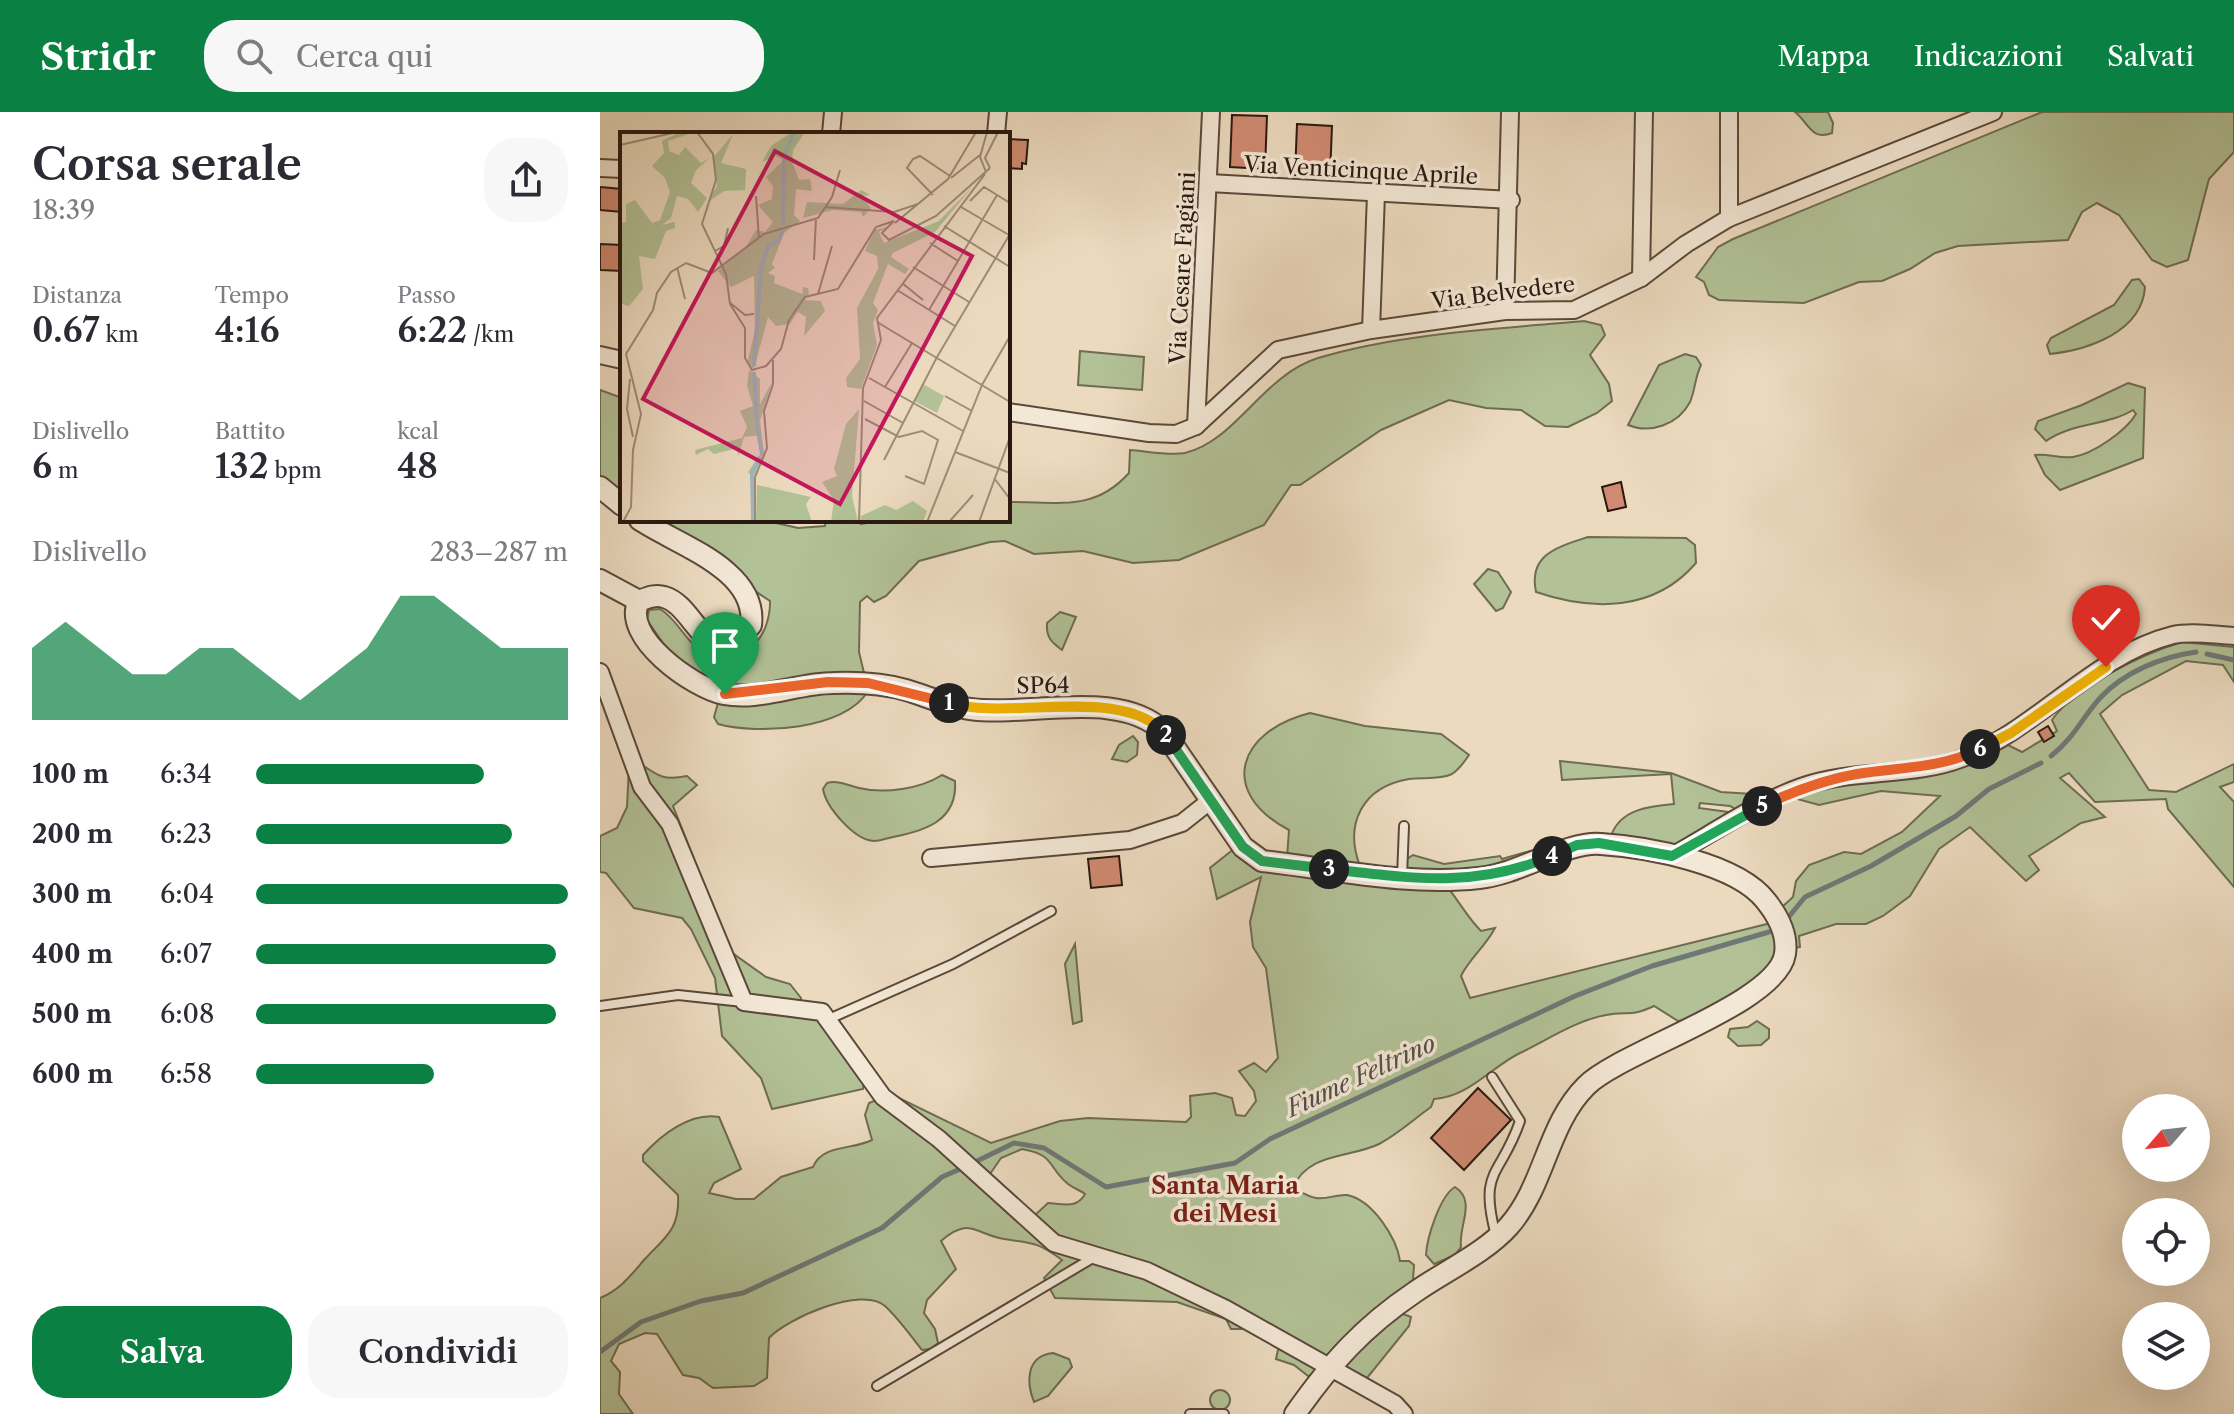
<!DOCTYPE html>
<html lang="it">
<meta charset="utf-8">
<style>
:root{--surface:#fff;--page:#f7f7f7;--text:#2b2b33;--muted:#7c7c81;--accent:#0b8043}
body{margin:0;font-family:"Libre Caslon Text",serif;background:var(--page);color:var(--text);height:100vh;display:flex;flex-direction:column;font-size:30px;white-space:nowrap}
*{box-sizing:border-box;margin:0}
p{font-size:26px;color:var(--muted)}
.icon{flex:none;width:44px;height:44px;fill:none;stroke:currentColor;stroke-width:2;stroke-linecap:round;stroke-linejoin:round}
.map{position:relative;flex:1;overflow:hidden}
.drawer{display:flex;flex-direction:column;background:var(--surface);width:600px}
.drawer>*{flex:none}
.needle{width:52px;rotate:242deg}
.fabs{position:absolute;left:1522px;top:982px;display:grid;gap:16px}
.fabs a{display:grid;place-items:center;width:88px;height:88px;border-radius:50%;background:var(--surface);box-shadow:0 8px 32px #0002;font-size:40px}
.pin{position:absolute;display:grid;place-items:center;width:68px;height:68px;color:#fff;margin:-82px -34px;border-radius:50% 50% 50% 0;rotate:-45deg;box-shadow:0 0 8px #0007}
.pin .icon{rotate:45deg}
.km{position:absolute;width:40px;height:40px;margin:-20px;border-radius:50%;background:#222;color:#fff;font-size:22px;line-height:40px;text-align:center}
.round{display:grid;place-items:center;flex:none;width:84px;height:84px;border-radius:32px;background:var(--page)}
.headline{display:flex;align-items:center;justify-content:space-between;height:136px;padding:0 32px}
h1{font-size:44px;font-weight:600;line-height:60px}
.stats{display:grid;grid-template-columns:repeat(3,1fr);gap:12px;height:136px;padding:8px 32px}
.stats div{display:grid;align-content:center}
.stats b{font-size:34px;font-weight:600}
.stats small{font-size:22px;font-weight:400}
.stats p{font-size:22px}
.chart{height:224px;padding:16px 32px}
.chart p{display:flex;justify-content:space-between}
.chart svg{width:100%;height:144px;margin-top:8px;fill:var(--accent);opacity:.7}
.action{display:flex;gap:16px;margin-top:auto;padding:16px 32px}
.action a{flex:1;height:92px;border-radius:32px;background:var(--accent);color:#fff;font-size:32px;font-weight:600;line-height:92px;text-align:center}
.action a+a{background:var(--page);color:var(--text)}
ul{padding:0 32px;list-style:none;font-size:26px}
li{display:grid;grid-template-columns:128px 96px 1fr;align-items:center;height:60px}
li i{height:20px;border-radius:10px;background:var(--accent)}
header{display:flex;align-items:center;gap:48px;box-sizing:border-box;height:112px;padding:0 40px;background:var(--accent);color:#fff}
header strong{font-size:38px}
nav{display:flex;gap:44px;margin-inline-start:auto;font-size:28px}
.search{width:560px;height:72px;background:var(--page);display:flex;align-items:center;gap:20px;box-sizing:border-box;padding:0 28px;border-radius:32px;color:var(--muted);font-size:30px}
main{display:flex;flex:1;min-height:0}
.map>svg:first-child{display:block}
</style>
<header>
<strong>Stridr</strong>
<div class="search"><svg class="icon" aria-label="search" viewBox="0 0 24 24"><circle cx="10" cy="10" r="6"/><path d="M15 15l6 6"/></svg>Cerca qui</div>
<nav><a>Mappa</a><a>Indicazioni</a><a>Salvati</a></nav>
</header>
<main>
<section class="drawer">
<div class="headline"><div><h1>Corsa serale</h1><p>18:39</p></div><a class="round"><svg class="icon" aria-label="share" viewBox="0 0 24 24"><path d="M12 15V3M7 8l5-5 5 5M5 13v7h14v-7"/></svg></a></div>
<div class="stats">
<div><p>Distanza</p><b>0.67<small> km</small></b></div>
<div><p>Tempo</p><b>4:16</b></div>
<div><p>Passo</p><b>6:22<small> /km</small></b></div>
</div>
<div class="stats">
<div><p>Dislivello</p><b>6<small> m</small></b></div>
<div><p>Battito</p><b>132<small> bpm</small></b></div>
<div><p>kcal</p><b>48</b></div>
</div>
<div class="chart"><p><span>Dislivello</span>283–287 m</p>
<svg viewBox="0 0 160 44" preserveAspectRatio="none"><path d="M0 44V22L10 14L20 22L30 30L40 30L50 22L60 22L70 30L80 38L90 30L100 22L110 6L120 6L130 14L140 22L150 22L160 22V44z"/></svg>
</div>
<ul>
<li><b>100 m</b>6:34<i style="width:73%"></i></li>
<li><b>200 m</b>6:23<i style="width:82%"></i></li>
<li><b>300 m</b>6:04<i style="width:100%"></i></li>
<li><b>400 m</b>6:07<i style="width:96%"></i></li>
<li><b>500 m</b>6:08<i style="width:96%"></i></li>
<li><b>600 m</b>6:58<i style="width:57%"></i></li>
</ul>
<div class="action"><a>Salva</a><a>Condividi</a></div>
</section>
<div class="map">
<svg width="1634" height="1302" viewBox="0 0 1634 1302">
<rect width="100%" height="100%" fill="#ecdabf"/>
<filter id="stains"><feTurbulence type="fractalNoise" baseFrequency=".0025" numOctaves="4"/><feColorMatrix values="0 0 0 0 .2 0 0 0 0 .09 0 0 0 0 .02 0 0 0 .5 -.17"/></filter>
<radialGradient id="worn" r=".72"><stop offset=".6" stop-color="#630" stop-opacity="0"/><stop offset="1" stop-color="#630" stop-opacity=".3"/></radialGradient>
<g fill="#b2c196" stroke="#6e6c52" stroke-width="2" fill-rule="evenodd">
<path d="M1195,0H1228L1233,11L1232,21C1211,29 1209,11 1195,0Z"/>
<path d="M1442,0H1634V40L1609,67L1588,148L1567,155L1552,148L1519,103L1497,91L1482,100L1468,128L1358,134L1335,141L1310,157L1282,169L1259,170L1204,191L1119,188L1109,183L1104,170L1096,165L1118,135L1133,127Z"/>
<path d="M1539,167L1545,175C1542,220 1488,238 1450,242L1447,233L1451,226L1514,193L1532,168Z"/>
<path d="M984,209L1001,213L1005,223L990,243L1009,272L1012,289L997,301L968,315L945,314L921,298L886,296L849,288L781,318L700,373H691L664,413L579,448L533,451L483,439L434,442L405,429L390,430L319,449L286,484L274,490L267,484L260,490L259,540L265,565L134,578L102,566L65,534L47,508L49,498L60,497C77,507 84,527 100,538C139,562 171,527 170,489L47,408H163L198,416L225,414L226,408H262L261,412L284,408H408V390C457,389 493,401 529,361L530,338C546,339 569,344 585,341C636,329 663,263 718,246C801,221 898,217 984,209Z"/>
<path d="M480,239L544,245L542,278L478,273Z"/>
<path d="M1085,242L1096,245L1101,253C1095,265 1095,279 1090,290C1078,313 1050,322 1028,313L1059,253Z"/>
<path d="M1528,271L1545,276L1543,346L1460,378L1445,363L1435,343C1447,341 1460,347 1473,345C1493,342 1526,319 1536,302L1533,298C1507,314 1473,310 1446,329L1435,317L1438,309L1482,293Z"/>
<path d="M0,278L22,286V389L0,371Z"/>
<path d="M988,425L1086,426L1095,433L1096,451C1054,500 992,499 936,480C928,442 958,435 988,425Z"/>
<path d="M888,457L898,460L911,480L903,496L896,499L874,472Z"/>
<path d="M460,500L476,505L462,538C451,530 446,525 447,511Z"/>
<path d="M1582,530L1634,535V570L1623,553L1586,549L1522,583L1500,602L1549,678L1576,680L1634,652V670L1620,675L1634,690V775L1568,697L1566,687L1495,690L1469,661L1460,666L1505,705L1481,711L1429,744L1439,758L1426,769L1370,715L1339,737L1310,784L1283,804L1266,812H1236L1199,824L1200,835L1194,836L1182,795L1193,785L1196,769L1209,753L1244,740L1261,742L1302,720L1340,684L1281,679L1219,693L1190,685L1241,669L1408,633L1422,640L1457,619L1452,608C1476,574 1542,542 1582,530Z"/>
<path d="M227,579H268C245,618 158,623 118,612L114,605L118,591Z"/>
<path d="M710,601L765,614L841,622L869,643C865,649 858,658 852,662C840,668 822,665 809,667C762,675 744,712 760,754L687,746L689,718C617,680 638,619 710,601Z"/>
<path d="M533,624L538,630L537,643L527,650L512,647L519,633Z"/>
<path d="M960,649L1071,661L1121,680L1169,683L1137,698L1130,694L1100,691L1099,696L1128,700L1131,704L1070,741L1011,724C1020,697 1050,694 1074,692L1071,662L962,668Z"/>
<path d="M38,650C58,664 63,669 87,664L97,673L73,694L131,840L166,865L190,872L201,886V892L227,911L265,962L263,977L172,997L161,966L122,924L115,866L91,817L82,806L34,796L6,761L0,760V724L17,716L27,695L29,654Z"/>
<path d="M342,663L355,669C358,709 324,719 293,725C287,726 280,729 274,729C254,728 226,695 223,677L227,671C238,668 247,673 259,676C285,682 320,677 342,663Z"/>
<path d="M972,727L882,766L804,757L807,747L813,743L844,752L900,744L902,747Z"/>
<path d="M635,736L844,771C858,787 866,804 881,819L895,816C885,835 870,846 861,864L870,886L1171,811C1174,819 1178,829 1178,836C1176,866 1109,895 1085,908L1078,909L1054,894C1031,905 1027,899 1006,903C977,908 947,928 920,941C891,955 869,985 834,987L831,995C814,1007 798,1022 779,1032C751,1046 707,1040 693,1076C699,1079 708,1085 716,1086C726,1088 737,1082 747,1083C773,1088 797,1127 800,1149H809L814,1153L813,1168L717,1262L708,1264L694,1253L676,1247L679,1233L650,1217H631L626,1207L577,1190L455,1186L444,1166L462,1148C438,1130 432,1131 404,1127C375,1122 369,1104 341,1129L356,1157L327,1188L324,1201L335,1217L338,1231L331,1237L322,1238C310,1223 299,1207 285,1194C262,1173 186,1207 169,1226L167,1266L154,1274L113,1276L99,1266L83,1263L57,1222L45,1221L19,1232L11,1249L20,1260L19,1282L33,1302H0V1186C20,1178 31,1163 44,1148C65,1125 80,1118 78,1083L43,1049V1043C61,1023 90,1000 119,1005L141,1057L114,1071L109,1081L136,1087H154L181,1065L213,1055C222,1032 253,1038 272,1028L265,1003L269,991L291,982L391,1031L460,1009L488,1006L586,1010L591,1005L590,984L615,981L632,986L636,1003L645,1004L656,989L654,979L639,959L654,951L666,960L678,946L666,856L653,835L650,810L661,765L617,787L610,756ZM422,1037C456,1043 447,1055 468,1072C473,1076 480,1078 485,1082C477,1097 463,1092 448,1091L433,1105L388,1065L401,1046Z"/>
<path d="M475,832L482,909L473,912L465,852Z"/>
<path d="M1157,909L1169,917V926L1161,933L1138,934L1128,925L1130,917L1148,915Z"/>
<path d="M855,1075C877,1089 858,1114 861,1135L855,1143L834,1152L826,1143C827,1125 840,1084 855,1075Z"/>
<path d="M795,1199L811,1205L809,1214L767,1266L739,1252Z"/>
<path d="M453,1241L469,1247L472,1255L448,1284L434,1290C426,1270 426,1244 453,1241Z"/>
<circle cx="620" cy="1288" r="10"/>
</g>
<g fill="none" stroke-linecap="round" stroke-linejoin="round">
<g stroke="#6f7877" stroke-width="5">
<path d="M1607,542L1634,548"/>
<path d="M1451,644C1474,626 1482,606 1500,586C1524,560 1561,545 1596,540"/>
<path d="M1187,807L1205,785L1271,754L1356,704L1389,677L1441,651"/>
<path d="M373,1051L414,1031L444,1036L506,1075L635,1051L670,1027L975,884L1052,854L1169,820"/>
<path d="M0,1240L41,1210L101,1189L143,1181L282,1116L342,1065L360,1057"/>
</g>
</g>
<g fill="#d08a71" stroke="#29170f" stroke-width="2">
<path d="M632,3L667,4L665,57L630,55Z"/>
<path d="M697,12L732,14L730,64L695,63Z"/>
<path d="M408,27L428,28L426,52L422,51V57L408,56Z"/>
<path d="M0,75L22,77V100L0,98Z"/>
<path d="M0,132L22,133V159L0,158Z"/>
<path d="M1021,370L1026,395L1008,399L1002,375Z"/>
<path d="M1448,614L1454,624L1444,630L1438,620Z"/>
<path d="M519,744L522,773L491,776L488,747Z"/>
<path d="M878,976L911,1008L864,1058L831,1026Z"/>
</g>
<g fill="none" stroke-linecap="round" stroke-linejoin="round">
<defs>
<g id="service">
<path d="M802,765L804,714"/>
<path d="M0,894L78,883L143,890"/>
<path d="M229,907L353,852L451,799"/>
<path d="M892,965L920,1009C901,1065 878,1056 896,1124"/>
<path d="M277,1274L496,1144"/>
<path d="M590,1302H624"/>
</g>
<g id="minor">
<path d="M1129,0V106"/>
<path d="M231,22L233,0"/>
<path d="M396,22L398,0"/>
<path d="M0,56L22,57"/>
<path d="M609,71L911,88"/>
<path d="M1041,166L1044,0"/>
<path d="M905,199L910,0"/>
<path d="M771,218L776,82"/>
<path d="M0,243L22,248"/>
<path d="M408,300L549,321L576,322L596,314L678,238L771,218L905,199L974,198L1041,166L1086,132L1129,106L1393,0"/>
<path d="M596,314L611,0"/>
<path d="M0,560L42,675L70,712L144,890L222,900L283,985L339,1027L454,1131L547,1159L626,1197L795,1292L804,1302"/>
<path d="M1072,744C1113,721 1156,691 1201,675C1253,656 1312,666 1363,646C1438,616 1494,543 1573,523C1591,519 1615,523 1634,524"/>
<path d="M331,746L530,728L582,711L611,688"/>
</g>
<g id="tertiary">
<path d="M0,375L22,393"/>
<path d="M40,408C78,433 158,458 151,513C104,562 97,494 64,485C55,482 47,486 39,489C20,524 93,576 124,582C159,589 198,571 233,571C258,570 282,571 306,578C326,584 348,594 370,597C428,605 520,576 564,620L643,735L662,749C733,757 808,774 879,766C920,762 966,729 1001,732C1047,735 1137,751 1166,789C1178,804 1188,822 1185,842C1177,892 1021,939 986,974C947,1013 945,1073 909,1114C885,1141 845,1159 815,1180C763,1215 731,1251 695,1302"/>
<path d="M0,468L39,489"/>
</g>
</defs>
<use href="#service" stroke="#5a483b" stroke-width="12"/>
<use href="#minor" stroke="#5a483b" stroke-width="20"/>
<use href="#tertiary" stroke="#5a483b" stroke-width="24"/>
<use href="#service" stroke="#f3e7d5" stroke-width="8"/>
<use href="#minor" stroke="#f3e7d5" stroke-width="16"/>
<use href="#tertiary" stroke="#f3e7d5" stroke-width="20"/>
</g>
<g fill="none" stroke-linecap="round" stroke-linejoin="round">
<defs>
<path id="split-1" d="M125,582L228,570L268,571L349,591"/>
<path id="split-2" d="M349,591C410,609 525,572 566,623"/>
<path id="split-3" d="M566,623L643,735L662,749L729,757"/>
<path id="split-4" d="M729,757C811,766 874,777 952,744"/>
<path id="split-5" d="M952,744L977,733L999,731L1072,744L1162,694"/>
<path id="split-6" d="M1162,694C1194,679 1223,668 1257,662C1300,655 1340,657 1380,637"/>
<path id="split-7" d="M1380,637L1411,621L1506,555"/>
</defs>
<use href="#split-1" stroke="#fff" stroke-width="16"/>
<use href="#split-2" stroke="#fff" stroke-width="16"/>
<use href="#split-3" stroke="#fff" stroke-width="16"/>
<use href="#split-4" stroke="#fff" stroke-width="16"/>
<use href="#split-5" stroke="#fff" stroke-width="16"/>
<use href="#split-6" stroke="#fff" stroke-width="16"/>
<use href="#split-7" stroke="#fff" stroke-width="16"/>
<use href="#split-1" stroke="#f0652b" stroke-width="10"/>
<use href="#split-2" stroke="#f5b400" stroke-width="10"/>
<use href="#split-3" stroke="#22a559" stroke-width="10"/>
<use href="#split-4" stroke="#22a559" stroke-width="10"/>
<use href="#split-5" stroke="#22a559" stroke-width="10"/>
<use href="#split-6" stroke="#f0652b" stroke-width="10"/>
<use href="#split-7" stroke="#f5b400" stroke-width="10"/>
</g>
<g text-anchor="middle" stroke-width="7" stroke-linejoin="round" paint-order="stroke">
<g font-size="22" fill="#29170f" stroke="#f3e7d5">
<text transform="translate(761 58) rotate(3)" y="8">Via Venticinque Aprile</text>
<text transform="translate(582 156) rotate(-87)" y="8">Via Cesare Fagiani</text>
<text transform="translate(903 180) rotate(-7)" y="8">Via Belvedere</text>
<text transform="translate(443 573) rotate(-1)" y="8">SP64</text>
</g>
<g font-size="24" font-style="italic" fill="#524f4c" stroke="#f3e7d5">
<text transform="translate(761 964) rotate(-25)" y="8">Fiume Feltrino</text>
</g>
<g font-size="24" font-weight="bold" fill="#7a1f14" stroke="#f3e7d5">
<text x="625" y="1082">Santa Maria<tspan x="625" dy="28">dei Mesi</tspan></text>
</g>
</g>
<g transform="translate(20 20)">
<rect width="390" height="390" fill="#ecdabf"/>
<path d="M60,0H75L48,9L49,19L59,23L65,15L81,31L90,26L76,38L71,51L87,66L78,80L68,67L57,64L51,86L42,93L55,90V96L46,99L35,127L19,124L23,157L9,174L2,172L0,91L6,90V72L15,68L32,91L40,88L50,60L45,46L32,34L44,21L42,9ZM172,0H185L173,18L172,30L179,48L190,47L192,59L176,57L174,83L180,89L164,101L152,132L155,136L148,141L155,144L154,151L182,162L183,155L188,156L189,161L170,192L156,194L148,185L134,237L127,231L135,199L134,144L111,155L98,139L125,116L136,98L145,100L153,90L138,73L152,67L153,54L146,45L164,28L156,24L142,30L151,14ZM113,2L101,31L126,37L125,58L104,59L88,70L97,54L94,25ZM353,54L315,100L273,121L271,125L289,137L285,142L268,132L253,171L258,178L253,191L257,213L241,257L227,255L226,246L240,227L237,176L258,137L257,124L245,119L254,98L271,94L259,100L264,111L319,89ZM241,58L250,63L242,64L251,76L243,85L241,80L213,78L183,86L187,70L223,72ZM184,168L201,169L205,179L184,204L186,185L176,179ZM129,238L140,247V272L152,250L140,289L144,322L133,346L128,340L141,321L140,303L124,305L118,325V316L94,322L88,317L76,323L75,318L122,306L127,295L120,279L133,274L127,254ZM303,252L324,264L317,281L294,269ZM239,277L232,364L238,390H211L214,368L202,350L217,344L214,337L226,292ZM137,353L191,365L186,372L192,390H136ZM293,369L307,379L303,390H240L241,384L265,373L276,378Z" fill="#b2c196"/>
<path fill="none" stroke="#9eb8bd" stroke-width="4" d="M163,93L164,24L174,0M134,234L141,136L148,114L159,108L163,98M134,240L137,291M137,293L142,322M133,388L132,341L140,325"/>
<path fill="none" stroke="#9e8c79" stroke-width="2" d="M77,0L93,22L96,48L82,92L106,142L110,172L125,196V226L132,238L146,234L161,217L169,188L185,165L218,157L256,95L274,89L262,101L269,108L316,84L370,36M0,13L57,0M370,36L365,26L378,0M366,40L360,25L367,0M331,46L360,23M313,63L287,36L293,27L300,24L330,44M136,64L139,107M350,69L364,55L390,71M205,75L274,80L298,72M341,75L389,103M275,91L328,47L356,0M324,94L390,135M310,111L338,129M95,119L104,114L108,96M194,128L196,86M57,135L65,167M293,135L349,170M282,151L303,168M277,158L335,194M198,162L212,114M109,170L125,183L134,182M309,178L377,63M257,190L390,270M249,246L343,299M10,247L7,277L13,305M265,255L292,211M325,264L352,279M244,269L283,291M245,287L279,305L302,299L318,308L304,352L285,344M335,320L390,341M264,328L317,225L390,102M374,346L390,367M3,390L11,375L13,318L21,282L6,222L33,178L37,161L51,140L66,131L92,141L144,102L198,86L212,65L220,38M135,390V345L147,316L144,279L153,252V228M239,390L243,256L261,208L257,186L365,42M307,390L362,253L390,204M329,390L353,363M359,390L390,305"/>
<path fill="#c2185b" fill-opacity="0.15" stroke="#c2185b" stroke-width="4" d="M155,19L352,124L220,372L23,267Z"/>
<rect width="390" height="390" fill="none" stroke="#29170f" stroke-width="4"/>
</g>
<rect width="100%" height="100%" filter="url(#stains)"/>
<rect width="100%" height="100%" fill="url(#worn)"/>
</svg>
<div class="fabs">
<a><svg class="needle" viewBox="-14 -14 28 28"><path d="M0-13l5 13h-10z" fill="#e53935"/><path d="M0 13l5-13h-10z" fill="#7c7c81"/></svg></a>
<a><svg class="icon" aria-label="locate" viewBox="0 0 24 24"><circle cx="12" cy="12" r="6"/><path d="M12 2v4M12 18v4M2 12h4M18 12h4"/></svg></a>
<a><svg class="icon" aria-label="layers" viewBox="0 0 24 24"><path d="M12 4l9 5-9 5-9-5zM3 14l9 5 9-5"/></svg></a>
</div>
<div class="pin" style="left:125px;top:582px;background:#1e9e55"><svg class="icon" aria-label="arrive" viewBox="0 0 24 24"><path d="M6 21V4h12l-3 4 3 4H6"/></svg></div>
<div class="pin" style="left:1506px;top:555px;background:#d93025"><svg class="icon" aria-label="check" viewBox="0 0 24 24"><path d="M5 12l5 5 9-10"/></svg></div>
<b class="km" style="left:349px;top:591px">1</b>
<b class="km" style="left:566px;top:623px">2</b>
<b class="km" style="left:729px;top:757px">3</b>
<b class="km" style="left:952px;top:744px">4</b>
<b class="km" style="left:1162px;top:694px">5</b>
<b class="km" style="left:1380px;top:637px">6</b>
</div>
</main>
